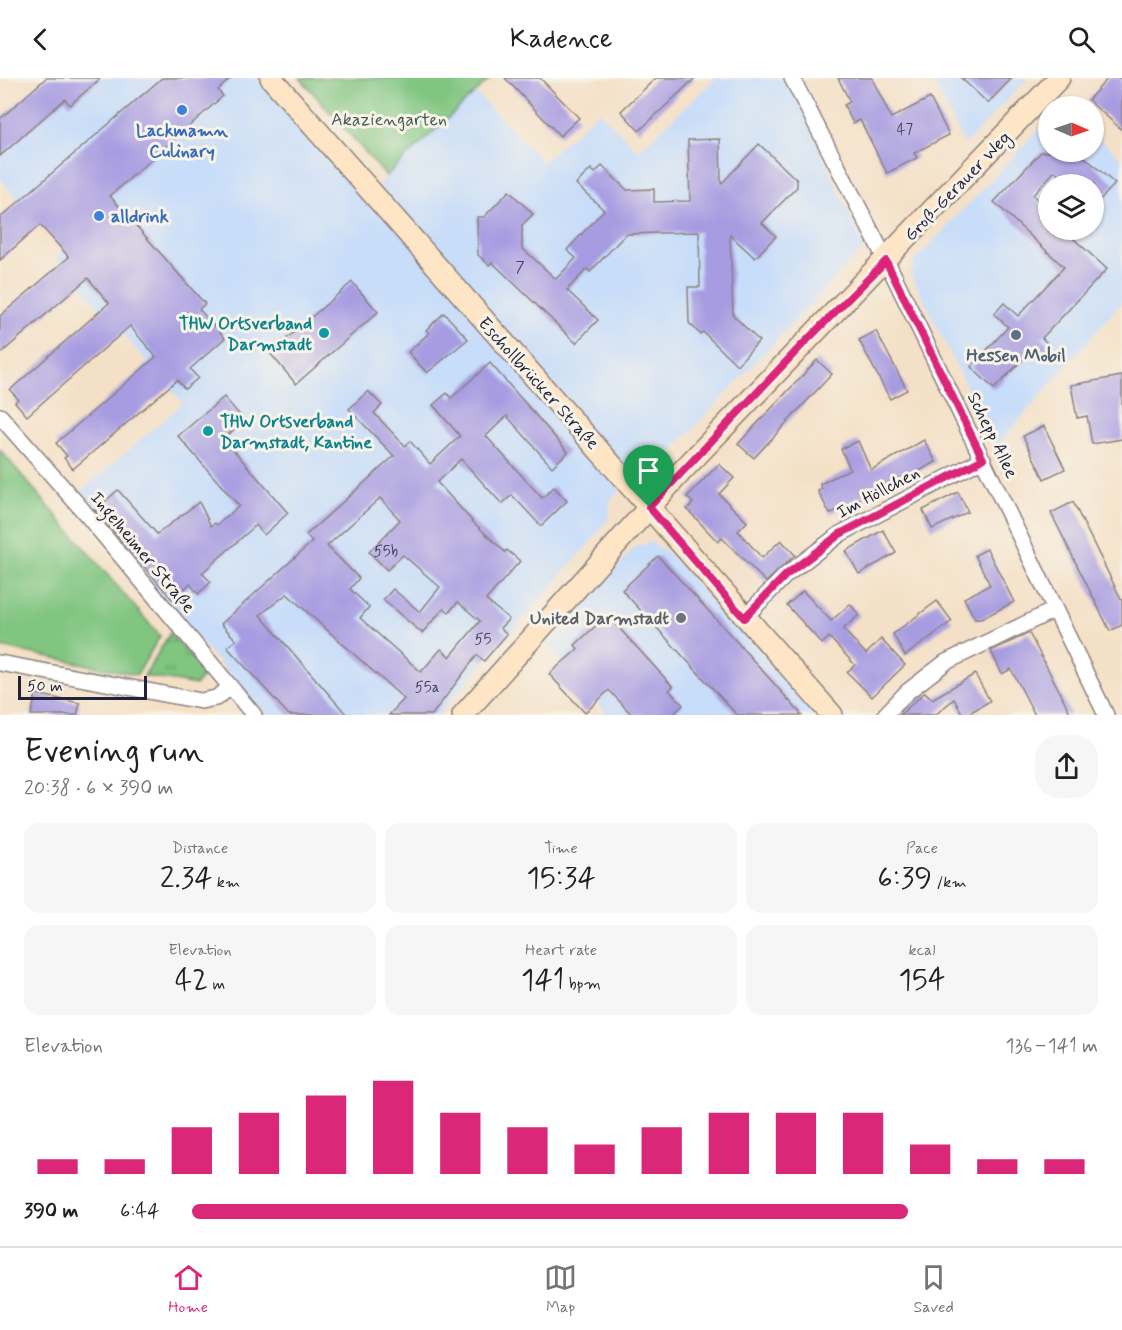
<!DOCTYPE html>
<meta charset="utf-8">
<style>
:root{--surface:#fff;--page:#f6f6f6;--text:#202124;--muted:#757577;--line:#e0e0e0;--accent:#db2777}
body{margin:0;font-family:Mynerve,sans-serif;background:var(--page);color:var(--text);height:100vh;display:flex;flex-direction:column;font-size:22px;white-space:nowrap}
*{box-sizing:border-box;margin:0}
p{font-size:20px;color:var(--muted)}
.icon{flex:none;width:33px;height:33px;fill:none;stroke:currentColor;stroke-width:2;stroke-linecap:round;stroke-linejoin:round}
.map{position:relative;height:637px;overflow:hidden}
.panel{display:flex;flex-direction:column;background:var(--surface);flex:1}
.panel>*{flex:none}
.needle{width:39px;rotate:92deg}
.buttons{position:absolute;left:1038px;top:18px;display:grid;gap:12px}
.buttons a{display:grid;place-items:center;width:66px;height:66px;border-radius:50%;background:var(--surface);box-shadow:0 2px 4px #0004;font-size:30px}
.scale{position:absolute;left:18px;bottom:15px;width:129px;box-sizing:border-box;padding-left:6px;border:3px solid #22223b;border-top:0;font-size:16px;line-height:21px;white-space:nowrap;color:#22223b;-webkit-text-stroke:4px #f7f3e8;paint-order:stroke}
.pin{position:absolute;display:grid;place-items:center;width:51px;height:51px;color:#fff;margin:-62px -26px;border-radius:50% 50% 50% 0;rotate:-45deg;box-shadow:0 0 6px #0007}
.pin .icon{rotate:45deg}
.round{display:grid;place-items:center;flex:none;width:63px;height:63px;border-radius:24px;background:var(--page)}
.head{display:flex;align-items:center;justify-content:space-between;height:102px;padding:0 24px}
h1{font-size:33px;font-weight:600;line-height:45px}
.figures{display:grid;grid-template-columns:repeat(3,1fr);gap:9px;height:102px;padding:6px 24px}
.figures div{display:grid;align-content:center;border-radius:15px;background:var(--page);text-align:center}
.figures b{font-size:30px;font-weight:600}
.figures small{font-size:16px;font-weight:400}
.figures p{font-size:16px}
.chart{height:168px;padding:12px 24px}
.chart p{display:flex;justify-content:space-between}
.chart svg{width:100%;height:108px;margin-top:6px;stroke:var(--accent);stroke-width:6}
ul{padding:0 24px;list-style:none;font-size:20px}
li{display:grid;grid-template-columns:96px 72px 1fr;align-items:center;height:45px}
li i{height:15px;border-radius:8px;background:var(--accent)}
header{display:flex;justify-content:space-between;align-items:center;height:78px;padding:0 24px;background:var(--surface);font-size:27px;font-weight:600}
.tab-bar{display:flex;justify-content:space-around;align-items:center;height:84px;border-top:2px solid var(--line);background:var(--surface);font-size:16px;color:var(--muted)}
.tab-bar a{display:grid;justify-items:center;gap:3px}
.tab-bar .current{color:var(--accent)}
.map>svg:first-child{display:block}
</style>
<header><svg class="icon" aria-label="back" viewBox="0 0 24 24"><path d="M15 5l-7 7 7 7"/></svg>Kadence<svg class="icon" aria-label="search" viewBox="0 0 24 24"><circle cx="10" cy="10" r="6"/><path d="M15 15l6 6"/></svg></header>
<div class="map">
<svg width="1122" height="637" viewBox="0 0 1122 637">
<defs>
<pattern id="grass-tufts" width="24" height="20" patternUnits="userSpaceOnUse" patternTransform="scale(1.5)"><rect width="24" height="20" fill="#80c580"/><path d="M3 7l-1-3M5 7V3M7 7l1-3M15 17l-1-3M17 17v-4M19 17l1-3" fill="none" stroke="#68a06a"/></pattern>
</defs>
<rect width="100%" height="100%" fill="#f7f3e8"/>
<filter id="ink" filterUnits="userSpaceOnUse"><feTurbulence type="fractalNoise" baseFrequency=".0167" numOctaves="2"/><feDisplacementMap in="SourceGraphic" scale="12" xChannelSelector="R" yChannelSelector="G"/><feConvolveMatrix kernelMatrix="1 2 1 2 8 2 1 2 1" color-interpolation-filters="sRGB"/></filter>
<filter id="wash" filterUnits="userSpaceOnUse"><feTurbulence type="fractalNoise" baseFrequency=".008" numOctaves="4" result="noise"/><feDisplacementMap in="SourceGraphic" scale="24" xChannelSelector="R" yChannelSelector="G"/><feGaussianBlur stdDeviation="1.35" result="paint"/><feColorMatrix in="noise" values="0 0 0 0 0 0 0 0 0 0 0 0 0 0 0 0 0 1.4 0 .05"/><feComposite in="paint" operator="in"/></filter>
<g filter="url(#wash)">
<rect width="100%" height="100%" fill="#f4e0c6"/>
<g fill="#c8ddf9" fill-rule="evenodd">
<path d="M46,0H271L372,117L386,98L475,14L543,84L599,33L638,73L716,0H789L864,169L662,384L647,388L610,422L609,439L600,453L438,637H266L72,421L183,325L56,179L64,173L0,101V41Z"/>
<path d="M931,0H1028L965,67Z"/>
<path d="M1048,42V74H1094V54L1122,81V224L996,369L911,196L913,185ZM1048,106H1094V152H1048Z"/>
<path d="M651,464L673,479L818,637H608L547,568L635,469Z"/>
</g>
<path fill="url(#grass-tufts)" stroke="#51745e" stroke-width="1.5" d="M170,555L202,591L203,598L196,607L144,598Z"/>
<g fill="#80c580" stroke="#51745e" stroke-width="1.5">
<path d="M300,0H491L386,98Z"/>
<path d="M0,372L160,558L137,597L0,569Z"/>
</g>
<g id="blocks">
<g fill="#a79ce1" fill-rule="evenodd">
<path d="M46,0H101L70,27L65,21L0,78V41Z"/>
<path d="M162,0H231L218,12L223,18L110,118L205,226L199,231L225,260L190,291L198,300L185,311L177,302L73,391L64,380L67,378L56,365L156,279L130,248L27,338L15,324L18,321L10,312L109,225L88,200L0,276V238L69,179L40,147L0,182V140Z"/>
<path d="M505,0H540L579,40L560,58Z"/>
<path d="M656,0H695L639,53L621,33Z"/>
<path d="M838,0H872L891,40L930,20L949,57L914,75L917,80L887,95L860,42L853,45L844,27L850,24Z"/>
<path d="M961,0H1012L988,25Z"/>
<path d="M1108,0H1122V52L1088,22Z"/>
<path d="M720,61L721,106L759,66L797,102V109L762,145L776,158L755,180L730,157L733,237L759,263L737,287L703,254L700,256L689,245L688,209H700L699,154L626,156L590,194L587,191L567,212L598,242L576,265L492,184L489,187L478,177L477,139H484L509,113L533,136L522,147V170L556,201L576,180L567,172L604,132L576,106L591,91L595,95L602,88L627,112L654,111V124L690,123L688,62Z"/>
<path d="M1041,74H1079L1115,106L1094,128V106H1069L1055,93L1033,117L1048,132V152H1064L1107,191L1042,260L1049,267L1038,279L1031,273L994,311L971,289L1008,249L994,236L1004,225L1018,238L1064,189L994,124Z"/>
<path d="M352,204L378,234L296,306L270,275Z"/>
<path d="M444,235L468,261L427,295L408,274L429,255L426,252Z"/>
<path d="M876,253L907,312L890,321L859,262Z"/>
<path d="M817,282L832,296L754,380L738,366Z"/>
<path d="M490,285L568,374L552,389L507,338L486,358L542,420L554,409L567,423L541,448L512,417L502,426L461,381L437,404L473,444L505,474L507,472L520,483L486,522L509,541L500,550L507,556L484,583L477,577L432,637H389L404,621L287,516L260,537L347,637H289L227,569L236,562L221,546L312,464L306,457L394,378L349,331L368,313L382,327L374,335L405,368L410,363L430,386L460,358L433,327L447,315L451,320ZM380,420L400,442L369,474L387,492L403,477L440,509L420,534L393,511L383,522L422,555L444,530L449,534L458,524L480,543L450,579L441,571L421,594L360,540L369,529L350,511L359,500L327,468Z"/>
<path d="M1122,298V361L1092,366L1087,338L1077,340L1071,307Z"/>
<path d="M224,319L244,342L224,361L288,435L264,457L256,447L202,495L211,504L198,516L190,506L172,521L95,432L118,412L157,456L199,424L211,448L215,445L217,447L239,428L178,358Z"/>
<path d="M1044,348L1065,391L1044,401L1023,358Z"/>
<path d="M924,362L936,384L901,403L899,400L830,436L818,413L822,411L820,406L850,391L841,371L858,363L871,392Z"/>
<path d="M719,386L734,400L719,416L747,444L738,453L762,480L781,462L795,477L766,504L722,460L718,464L687,431L693,425L687,419Z"/>
<path d="M958,414L968,434L932,451L923,432Z"/>
<path d="M1073,424L1122,523V547L1110,553L1051,435Z"/>
<path d="M883,452L896,475L859,496L846,473Z"/>
<path d="M987,471L1014,524L981,541H975L964,520L990,507L975,477Z"/>
<path d="M658,478L727,553L802,637H737L622,512Z"/>
<path d="M803,513L831,543L850,526L859,537L843,551L866,576L881,561L905,587L872,619L847,594L855,587L829,559L822,566L787,527Z"/>
<path d="M937,523L952,543L905,578L893,556Z"/>
<path d="M604,540L607,544L611,541L673,609L669,612L683,627L672,637H632L609,612L585,635L549,596L578,571L575,567Z"/>
<path d="M1029,555L1060,614L1071,637H1035L1011,591L1002,596L991,573Z"/>
<path d="M975,596L990,623L966,637H963L954,621L935,637H900L925,614L932,621Z"/>
<path d="M36,616L80,625L77,637H31Z"/>
</g>
</g>
</g>
<g filter="url(#ink)">
<use href="#blocks" fill-opacity="0" stroke="#8b8180" stroke-width="1.5"/>
<g fill="none" stroke-linecap="round" stroke-linejoin="round">
<defs>
<g id="street">
<path d="M792,0L892,194L1106,637"/>
<path d="M0,338L80,429L254,637"/>
<path d="M744,540L786,497L840,456L983,381"/>
<path d="M0,585L201,623L216,620L230,610"/>
<path d="M885,637L907,614L946,584L1054,532"/>
</g>
<g id="secondary">
<path d="M271,0L832,637"/>
<path d="M463,637L681,394L1059,0"/>
</g>
</defs>
<use href="#street" stroke="#8b8180" stroke-width="18"/>
<use href="#secondary" stroke="#8b8180" stroke-width="24"/>
<use href="#street" stroke="#fff" stroke-width="15"/>
<use href="#secondary" stroke="#fee5c5" stroke-width="21"/>
</g>
</g>
<g fill="none" stroke-linecap="round" stroke-linejoin="round" filter="url(#ink)">
<defs>
<path id="route" d="M886,183L983,381L840,456L786,497L744,540L649,429L802,267Z"/>
</defs>
<use href="#route" stroke="#fff" stroke-width="12"/>
<use href="#route" stroke="#db2777" stroke-width="8"/>
</g>
<g fill="#3f7fe0" stroke="#f7f3e8" stroke-width="2">
<circle cx="182" cy="32" r="6"/>
<circle cx="99" cy="138" r="6"/>
</g>
<g fill="#0f9aa8" stroke="#f7f3e8" stroke-width="2">
<circle cx="324" cy="255" r="6"/>
<circle cx="208" cy="353" r="6"/>
</g>
<circle fill="#5c6f8a" stroke="#f7f3e8" stroke-width="2" cx="1016" cy="257" r="6"/>
<circle fill="#6b7280" stroke="#f7f3e8" stroke-width="2" cx="681" cy="540" r="6"/>
<g text-anchor="middle" stroke-width="6" stroke-linejoin="round" paint-order="stroke">
<g font-size="15" fill="#434064">
<text x="905" y="56">47</text>
<text x="520" y="194">7</text>
<text x="386" y="478">55b</text>
<text x="483" y="566">55</text>
<text x="427" y="614">55a</text>
</g>
<g font-size="18" fill="#435b53" stroke="#f7f3e8">
<text x="389" y="47">Akaziengarten</text>
</g>
<g font-size="18" font-weight="bold" fill="#366cbe" stroke="#f7f3e8">
<text x="182" y="58">Lackmamn<tspan x="182" dy="21">Culinary</tspan></text>
<text x="111" y="144" text-anchor="start">alldrink</text>
</g>
<g font-size="18" fill="#22223b" stroke="#f7f3e8">
<text transform="translate(957 108) rotate(-46)" y="6">Groß-Gerauer Weg</text>
<text transform="translate(539 305) rotate(48)" y="6">Eschollbrücker Straße</text>
<text transform="translate(993 357) rotate(64)" y="6">Schepp Allee</text>
<text transform="translate(878 414) rotate(-28)" y="6">Im Höllchen</text>
<text transform="translate(143 474) rotate(50)" y="6">Ingelheimer Straße</text>
</g>
<g font-size="18" font-weight="bold" fill="#0d838f" stroke="#f7f3e8" text-anchor="end">
<text x="312" y="251">THW Ortsverband<tspan x="312" dy="21">Darmstadt</tspan></text>
<text x="220" y="349" text-anchor="start">THW Ortsverband<tspan x="220" dy="21">Darmstadt, Kantine</tspan></text>
</g>
<g font-size="18" font-weight="bold" fill="#4e5e75" stroke="#f7f3e8">
<text x="1016" y="283">Hessen Mobil</text>
</g>
<g font-size="18" font-weight="bold" fill="#5b616d" stroke="#f7f3e8" text-anchor="end">
<text x="669" y="546">United Darmstadt</text>
</g>
</g>
</svg>
<div class="buttons">
<a><svg class="needle" viewBox="-14 -14 28 28"><path d="M0-13l5 13h-10z" fill="#e53935"/><path d="M0 13l5-13h-10z" fill="#757577"/></svg></a>
<a><svg class="icon" aria-label="layers" viewBox="0 0 24 24"><path d="M12 4l9 5-9 5-9-5zM3 14l9 5 9-5"/></svg></a>
</div>
<div class="scale">50 m</div>
<div class="pin" style="left:649px;top:429px;background:#1e9e55"><svg class="icon" aria-label="arrive" viewBox="0 0 24 24"><path d="M6 21V4h12l-3 4 3 4H6"/></svg></div>
</div>
<section class="panel">
<div class="head"><div><h1>Evening run</h1><p>20:38 · 6 × 390 m</p></div><a class="round"><svg class="icon" aria-label="share" viewBox="0 0 24 24"><path d="M12 15V3M7 8l5-5 5 5M5 13v7h14v-7"/></svg></a></div>
<div class="figures">
<div><p>Distance</p><b>2.34<small> km</small></b></div>
<div><p>Time</p><b>15:34</b></div>
<div><p>Pace</p><b>6:39<small> /km</small></b></div>
</div>
<div class="figures">
<div><p>Elevation</p><b>42<small> m</small></b></div>
<div><p>Heart rate</p><b>141<small> bpm</small></b></div>
<div><p>kcal</p><b>154</b></div>
</div>
<div class="chart"><p><span>Elevation</span>136–141 m</p>
<svg viewBox="0 0 160 44" preserveAspectRatio="none"><path d="M5 44V38M15 44V38M25 44V25M35 44V19M45 44V12M55 44V6M65 44V19M75 44V25M85 44V32M95 44V25M105 44V19M115 44V19M125 44V19M135 44V32M145 44V38M155 44V38"/></svg>
</div>
<ul>
<li><b>390 m</b>6:44<i style="width:79%"></i></li>
</ul>
</section>
<nav class="tab-bar">
<a class="current"><svg class="icon" aria-label="home" viewBox="0 0 24 24"><path d="M3 11l9-7 9 7M6 9v11h12V9"/></svg>Home</a>
<a><svg class="icon" aria-label="map" viewBox="0 0 24 24"><path d="M3 6l6-2 6 2 6-2v14l-6 2-6-2-6 2zM9 4v14M15 6v14"/></svg>Map</a>
<a><svg class="icon" aria-label="saved" viewBox="0 0 24 24"><path d="M7 4h10v16l-5-4-5 4z"/></svg>Saved</a>
</nav>
